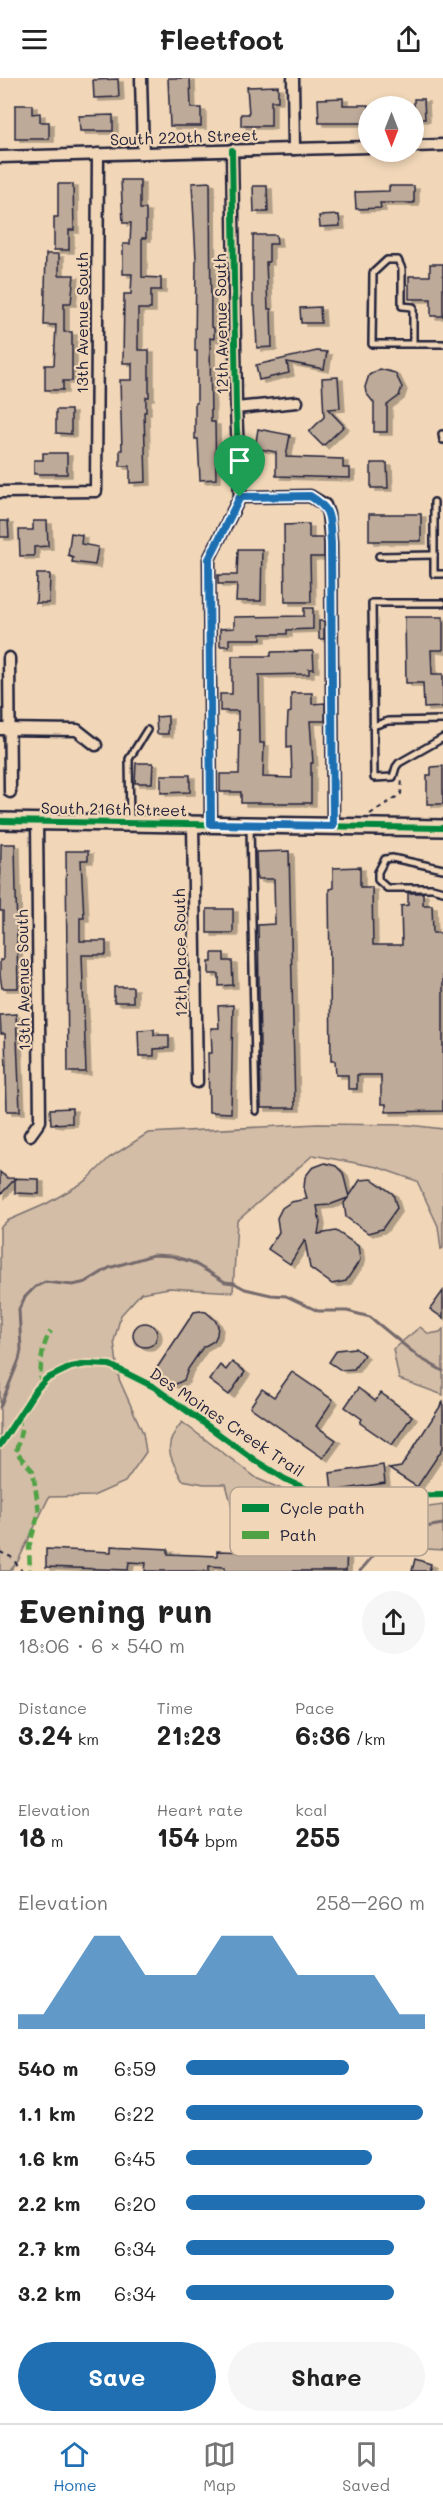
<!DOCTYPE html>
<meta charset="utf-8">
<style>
:root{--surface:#fff;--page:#f6f6f6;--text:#222;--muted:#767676;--line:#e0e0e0;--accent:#1f6fb2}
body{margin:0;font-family:Mali,sans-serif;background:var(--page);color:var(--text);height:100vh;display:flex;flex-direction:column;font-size:22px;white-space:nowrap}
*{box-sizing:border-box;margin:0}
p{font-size:20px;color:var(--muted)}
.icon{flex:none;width:33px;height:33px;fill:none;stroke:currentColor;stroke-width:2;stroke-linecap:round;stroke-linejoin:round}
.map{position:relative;height:1493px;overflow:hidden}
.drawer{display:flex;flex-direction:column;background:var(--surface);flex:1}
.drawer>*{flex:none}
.needle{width:39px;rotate:180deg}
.controls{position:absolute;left:358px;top:18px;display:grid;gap:12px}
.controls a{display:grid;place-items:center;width:66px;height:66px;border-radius:50%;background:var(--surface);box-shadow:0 3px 9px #0003;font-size:30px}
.pin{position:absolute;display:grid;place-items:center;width:51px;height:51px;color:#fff;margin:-62px -26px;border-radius:50% 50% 50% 0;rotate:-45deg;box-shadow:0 0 6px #0007}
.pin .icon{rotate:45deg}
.round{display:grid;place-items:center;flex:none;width:63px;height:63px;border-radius:32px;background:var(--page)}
.summary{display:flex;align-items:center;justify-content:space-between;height:102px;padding:0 18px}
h1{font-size:33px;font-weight:700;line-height:45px}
.figures{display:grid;grid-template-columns:repeat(3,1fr);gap:9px;height:102px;padding:6px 18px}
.figures div{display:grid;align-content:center}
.figures b{font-size:26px;font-weight:700}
.figures small{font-size:16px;font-weight:400}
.figures p{font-size:16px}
.chart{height:168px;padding:12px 18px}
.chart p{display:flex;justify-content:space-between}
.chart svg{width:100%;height:108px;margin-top:6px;fill:var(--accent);opacity:.7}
.cta{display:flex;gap:12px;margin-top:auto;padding:12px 18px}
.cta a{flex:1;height:69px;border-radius:36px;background:var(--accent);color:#fff;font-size:24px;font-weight:700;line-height:69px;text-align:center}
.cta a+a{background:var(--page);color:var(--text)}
ul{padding:0 18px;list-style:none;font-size:20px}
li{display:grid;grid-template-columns:96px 72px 1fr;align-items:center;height:45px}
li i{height:15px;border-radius:8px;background:var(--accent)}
header{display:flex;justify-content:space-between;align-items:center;height:78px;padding:0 18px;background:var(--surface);font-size:27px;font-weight:700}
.tabs{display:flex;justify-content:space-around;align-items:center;height:84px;border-top:2px solid var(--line);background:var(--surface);font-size:16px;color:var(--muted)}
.tabs a{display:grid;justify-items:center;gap:3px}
.tabs .active{color:var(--accent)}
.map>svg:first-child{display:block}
</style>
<header><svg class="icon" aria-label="menu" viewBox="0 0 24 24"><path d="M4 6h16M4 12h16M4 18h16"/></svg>Fleetfoot<svg class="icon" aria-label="share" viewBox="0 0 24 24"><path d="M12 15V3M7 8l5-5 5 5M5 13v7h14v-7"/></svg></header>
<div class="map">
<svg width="443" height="1493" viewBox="0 0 443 1493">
<defs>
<filter id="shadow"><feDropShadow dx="5" dy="3" stdDeviation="0" flood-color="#0004"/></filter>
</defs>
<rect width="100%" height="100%" fill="#f1d7b8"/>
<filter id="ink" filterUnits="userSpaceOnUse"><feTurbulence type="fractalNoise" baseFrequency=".0167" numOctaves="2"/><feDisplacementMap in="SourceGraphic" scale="12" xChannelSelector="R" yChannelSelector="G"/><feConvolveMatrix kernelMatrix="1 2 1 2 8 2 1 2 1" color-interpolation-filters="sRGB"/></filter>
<g filter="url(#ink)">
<g fill="#d3bda6" stroke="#7a7070" stroke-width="1.5">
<path d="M317,1046L409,1047L443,1051V1170L441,1171L438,1148L417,1103L377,1089L313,1077L237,1143L233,1214L169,1210L141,1215L121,1237L114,1263L119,1301L143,1355L146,1374L125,1404L93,1418L49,1419L18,1483L10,1493H0V1150L7,1143L46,1126L86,1103L109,1080L148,1055Z"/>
<path d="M420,1249L429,1256L440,1254L443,1251V1317L399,1301L393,1271Z"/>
<path d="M182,1344L258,1401L298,1418L333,1428L400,1433L443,1427V1472L410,1470L233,1432L226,1406H204L182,1402C169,1377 162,1368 182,1344Z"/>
</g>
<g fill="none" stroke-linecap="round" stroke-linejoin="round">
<g stroke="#74696c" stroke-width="3">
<path d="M0,1329L19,1282L21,1272L19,1231L25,1219L35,1209L45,1204L73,1207L86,1204L109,1190L153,1177L172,1178L192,1184L225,1204L234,1205L245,1211L271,1217L286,1218L318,1233H347L370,1239L420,1280L443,1293"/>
<path d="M360,1493L397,1450H419L443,1446"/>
</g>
</g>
<g fill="#beaa99" stroke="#22223b" stroke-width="1.5" filter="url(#shadow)">
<path d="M168,0H190L191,30H201V48H170Z"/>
<path d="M118,1L119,19L94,20L93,2Z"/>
<path d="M278,8V23H271V48H241V36H249L247,9Z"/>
<path d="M343,20V27H369V45H319L318,21Z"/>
<path d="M414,21H424L425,41H414Z"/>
<path d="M15,27H32V36L40,35V44H49V61H15Z"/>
<path d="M113,37V53H80L79,38Z"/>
<path d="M121,102H140V131H146V160H142V199L161,200V212H151V231H138V272H149V319H146V334H144L146,404L130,405V388H120V372H122L120,302H132V285H123L124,216H131L132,196H123V166H130L131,145H123Z"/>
<path d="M210,104L211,249L214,250V261L210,260L211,344H215L216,401L200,402L198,361H195V325H197V273H195L196,181L192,105Z"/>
<path d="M58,106H73L74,152H69V172H54V139H58Z"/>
<path d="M253,108H267L268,134H254Z"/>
<path d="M389,108H414V125H380L381,130L356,131L355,114L389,113Z"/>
<path d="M339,137L340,148L320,149L319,138Z"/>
<path d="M253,157H276L277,166H269V184H266L268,231H271L272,269L257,270L255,228H253Z"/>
<path d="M46,176H59V197H74L71,225H64V254H72V303H63V312H45V287H54L56,247H44Z"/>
<path d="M430,186H443V238H431V221H409V198H430Z"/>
<path d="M320,229L321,245H301L300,230Z"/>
<path d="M317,273L327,274L324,291L287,284L289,295L259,302L256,287Z"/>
<path d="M380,291L395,295L402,309L399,318L387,327V354H374V325L366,315L365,309L369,297Z"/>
<path d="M338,299L340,330L328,331L344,348L323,368L309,354L324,339L322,300Z"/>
<path d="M56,332H71V356L56,355Z"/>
<path d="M258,351L290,357L286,379L343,381V390H350V400L276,398V374L255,370Z"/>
<path d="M43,375H67V396H34V382H43Z"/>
<path d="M371,385H387L388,410H371Z"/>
<rect x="369" y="436" width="52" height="27"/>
<path d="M0,443H8L9,459H0Z"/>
<path d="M33,443H47L48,468L34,469V478H20L19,452H33Z"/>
<path d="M309,446V460H323L324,465V479H310L311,524H285L284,447Z"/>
<path d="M71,455L82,457L81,466L98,469L95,487L72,484L73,479L68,477Z"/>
<path d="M238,471H262L261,523H236L237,506H218V497H237Z"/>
<path d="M37,496H50L49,525H36Z"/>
<path d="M304,530H313V551L287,552V556H261V561H229V568H220V551L234,550V539L304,538Z"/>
<path d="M405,539H443V572H431L432,596H443V629L424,630L423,605H406Z"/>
<rect x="319" y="543" width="5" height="18"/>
<path d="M313,573L314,591H309V596L259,597L260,665H264L263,699L292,700L291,669L287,670V655L288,635L291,634V615H312V626L325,625V643H310L313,685H311V725H241V714H220V696H239L240,652H238V633H220V616H232V578H271V574Z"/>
<path d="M168,638V656H157L156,639Z"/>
<path d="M136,685H153L152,705H135Z"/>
<path d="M443,688V726H427V697H431V689Z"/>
<path d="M161,697H190V714L161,715Z"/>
<path d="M1,766H15L18,910H2L0,897V882H3V833H0Z"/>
<path d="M66,773H88V782H81L84,840H80V863H106V877H82L86,994H68Z"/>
<path d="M289,773L295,1030H261L258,847L275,846L274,801H257L256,774Z"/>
<path d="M360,789V809H372L373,867H402L401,828L408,827V815H423V827H432L433,855H443V1033L386,1034V1026H381V997H357V1011H348V997H336L335,983H331L329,811L333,810V790Z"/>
<rect x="207" y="831" width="26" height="24"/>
<path d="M212,875H224V883H232L233,907L219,908V896H209V884H212Z"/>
<rect x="114" y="909" width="19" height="15"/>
<path d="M233,927L231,1035L209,1034L208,975H212L211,950H219L218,928Z"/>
<path d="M16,936L20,1033H7L5,956H1L0,937Z"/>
<path d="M154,951V957H169V970L154,971V978H139L138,952Z"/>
<path d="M72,1030V1045L51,1046L50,1031Z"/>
<path d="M325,1085L336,1088L343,1095L349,1119L360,1102L372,1101L393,1116L397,1130L382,1151L368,1155L346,1139L344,1125L348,1120L329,1127L317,1128L320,1144L318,1156L336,1153L358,1168L360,1182L346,1203L332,1206L310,1190L305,1162L290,1186L268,1171L279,1154L277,1140L282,1130L291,1124L307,1121L304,1110L305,1099L312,1090Z"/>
<path d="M0,1094L7,1100L39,1101V1116L15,1115V1101L0,1117Z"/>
<path d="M443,1213V1240L430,1231Z"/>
<path d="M200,1233L206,1234L215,1242L218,1248L217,1257L214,1263L203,1269L188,1291L184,1302L174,1307L163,1305L157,1300L155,1293L194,1234Z"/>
<circle cx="145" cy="1257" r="12"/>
<path d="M355,1270L364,1277L354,1291L341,1292L329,1284L337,1272Z"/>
<path d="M232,1284L245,1294L229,1317L209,1302L220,1287L226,1292Z"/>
<path d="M292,1294L333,1322L316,1348L336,1362L323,1380L250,1329L262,1311L274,1319Z"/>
<path d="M358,1310L375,1323L381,1315L412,1338L392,1367L360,1345L362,1341L345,1329Z"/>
<path d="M443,1324V1370L417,1409L389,1391L401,1389Z"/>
<path d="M383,1387L385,1405L332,1413L330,1395Z"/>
<path d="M111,1468L168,1471V1476L217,1478V1473L319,1476L328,1475L329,1468H347L346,1493H225V1489L209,1488V1493H145L146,1485L129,1484L128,1492L46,1489V1471L111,1474Z"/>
<path d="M415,1481L431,1486L429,1493H412Z"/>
</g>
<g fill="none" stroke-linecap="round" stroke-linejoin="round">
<defs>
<g id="service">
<path d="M413,266V229L402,228V191L398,182H387L373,195L372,266H443"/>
<path d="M442,356L443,362"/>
<path d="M434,424V496H443"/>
<path d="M379,478L434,477"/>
<path d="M443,525H372L374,700L393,699L396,689L399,685L443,660"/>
<path d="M373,648L388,643L443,642"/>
<path d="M130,744L129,681L147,652"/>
<path d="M250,749L256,1033"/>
<path d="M443,791L392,780L385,781L378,794V802L387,810H432L443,813"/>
</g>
<g id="minor">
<path d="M141,0L143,75"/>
<path d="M293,0L294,71"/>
<path d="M414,68L443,67"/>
<path d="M0,79L369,69"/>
<path d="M236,330L297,324"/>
<path d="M0,414L96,413L98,76"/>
<path d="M240,419L310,418L325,427L328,436L331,465L333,748"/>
<path d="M9,580L10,714"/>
<path d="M0,651L77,652L96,667"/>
<path d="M193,746L197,1004"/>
<path d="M211,746L209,481L240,419L236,330L232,72"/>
<path d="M30,1057L40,1043L37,743"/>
</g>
<path id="secondary" d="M0,743L443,750"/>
</defs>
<use href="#service" stroke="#22223b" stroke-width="10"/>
<use href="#minor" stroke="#22223b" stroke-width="15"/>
<use href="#secondary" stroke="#22223b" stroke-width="20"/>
<g stroke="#22223b" stroke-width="2" stroke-dasharray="4.5 4.5" stroke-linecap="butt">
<path d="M370,736L401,716L402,699"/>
<path d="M0,1474L11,1479L22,1493"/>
</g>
<use href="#service" stroke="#f1d7b8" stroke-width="5"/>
<use href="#minor" stroke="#f1d7b8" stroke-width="10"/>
<use href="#secondary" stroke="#f1d7b8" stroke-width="15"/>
<g stroke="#50a245" stroke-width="4.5" stroke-dasharray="9 4.5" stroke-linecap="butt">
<path d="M40,1308C41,1288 40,1270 51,1253"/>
<path d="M18,1338L21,1353L16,1374L33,1393L39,1434L29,1469L30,1493"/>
</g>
<defs>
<g id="cycleway">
<path d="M0,743L443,750"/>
<path d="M211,746L209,481L240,419L236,330L232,72"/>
<path d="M0,1367L35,1313L46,1301L71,1289L87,1286L110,1287L154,1309L256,1383L285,1401L315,1415L338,1419L443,1417"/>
</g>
</defs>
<use href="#cycleway" stroke="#f1d7b8" stroke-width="10"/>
<use href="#cycleway" stroke="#00873e" stroke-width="6"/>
</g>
</g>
<g fill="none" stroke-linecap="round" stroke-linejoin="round" filter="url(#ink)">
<defs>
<path id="route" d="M310,418C333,432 329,440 331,465L333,748L211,746L209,481L240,419Z"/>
</defs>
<use href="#route" stroke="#fff" stroke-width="12"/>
<use href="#route" stroke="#1f6fb2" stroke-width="8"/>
</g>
<g text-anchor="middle" stroke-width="4.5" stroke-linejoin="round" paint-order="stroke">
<g font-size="16" fill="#22223b" stroke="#f1d7b8">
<text transform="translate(184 59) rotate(-2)" y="6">South 220th Street</text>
<text transform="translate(82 245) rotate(-90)" y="6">13th Avenue South</text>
<text transform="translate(221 246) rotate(-91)" y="6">12th Avenue South</text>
<text transform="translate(114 731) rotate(1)" y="6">South 216th Street</text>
<text transform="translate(180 875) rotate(-91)" y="6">12th Place South</text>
<text transform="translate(23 902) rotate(-91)" y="6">13th Avenue South</text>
<text transform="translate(227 1344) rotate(34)" y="6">Des Moines Creek Trail</text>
</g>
</g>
<rect x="230" y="1409" width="198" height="69" rx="9" fill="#f1d7b8" stroke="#b3a192" stroke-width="1.5"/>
<rect x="242" y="1426" width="27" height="8" fill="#00873e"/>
<rect x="242" y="1453" width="27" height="8" fill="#50a245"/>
<g font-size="16" fill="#22223b">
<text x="280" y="1436">Cycle path</text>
<text x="280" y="1463">Path</text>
</g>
</svg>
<div class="controls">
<a><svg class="needle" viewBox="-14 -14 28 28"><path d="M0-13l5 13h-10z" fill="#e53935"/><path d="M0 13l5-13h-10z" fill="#767676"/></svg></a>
</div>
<div class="pin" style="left:240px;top:419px;background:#1e9e55"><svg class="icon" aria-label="arrive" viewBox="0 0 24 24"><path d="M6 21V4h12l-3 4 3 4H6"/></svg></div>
</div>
<section class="drawer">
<div class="summary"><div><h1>Evening run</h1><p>18:06 · 6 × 540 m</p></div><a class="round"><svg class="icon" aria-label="share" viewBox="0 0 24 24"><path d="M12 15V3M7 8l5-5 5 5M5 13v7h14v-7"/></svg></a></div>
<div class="figures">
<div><p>Distance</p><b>3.24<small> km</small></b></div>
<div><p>Time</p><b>21:23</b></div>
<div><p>Pace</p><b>6:36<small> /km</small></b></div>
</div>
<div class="figures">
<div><p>Elevation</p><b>18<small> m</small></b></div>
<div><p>Heart rate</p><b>154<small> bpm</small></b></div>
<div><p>kcal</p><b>255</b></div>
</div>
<div class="chart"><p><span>Elevation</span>258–260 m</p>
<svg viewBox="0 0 160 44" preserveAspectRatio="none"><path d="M0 44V38L10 38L20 22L30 6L40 6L50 22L60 22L70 22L80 6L90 6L100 6L110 22L120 22L130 22L140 22L150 38L160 38V44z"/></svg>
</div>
<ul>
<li><b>540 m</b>6:59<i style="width:68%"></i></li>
<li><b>1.1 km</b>6:22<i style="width:99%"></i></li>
<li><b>1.6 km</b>6:45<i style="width:78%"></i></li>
<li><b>2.2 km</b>6:20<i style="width:100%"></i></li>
<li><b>2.7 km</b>6:34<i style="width:87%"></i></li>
<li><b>3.2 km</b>6:34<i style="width:87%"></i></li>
</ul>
<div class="cta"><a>Save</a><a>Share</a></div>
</section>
<nav class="tabs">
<a class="active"><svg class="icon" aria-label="home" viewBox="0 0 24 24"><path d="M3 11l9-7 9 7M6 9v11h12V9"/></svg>Home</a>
<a><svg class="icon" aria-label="map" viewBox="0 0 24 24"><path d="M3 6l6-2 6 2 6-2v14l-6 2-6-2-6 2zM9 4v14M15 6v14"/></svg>Map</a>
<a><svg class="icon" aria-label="saved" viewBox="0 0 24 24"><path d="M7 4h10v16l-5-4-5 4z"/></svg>Saved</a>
</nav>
